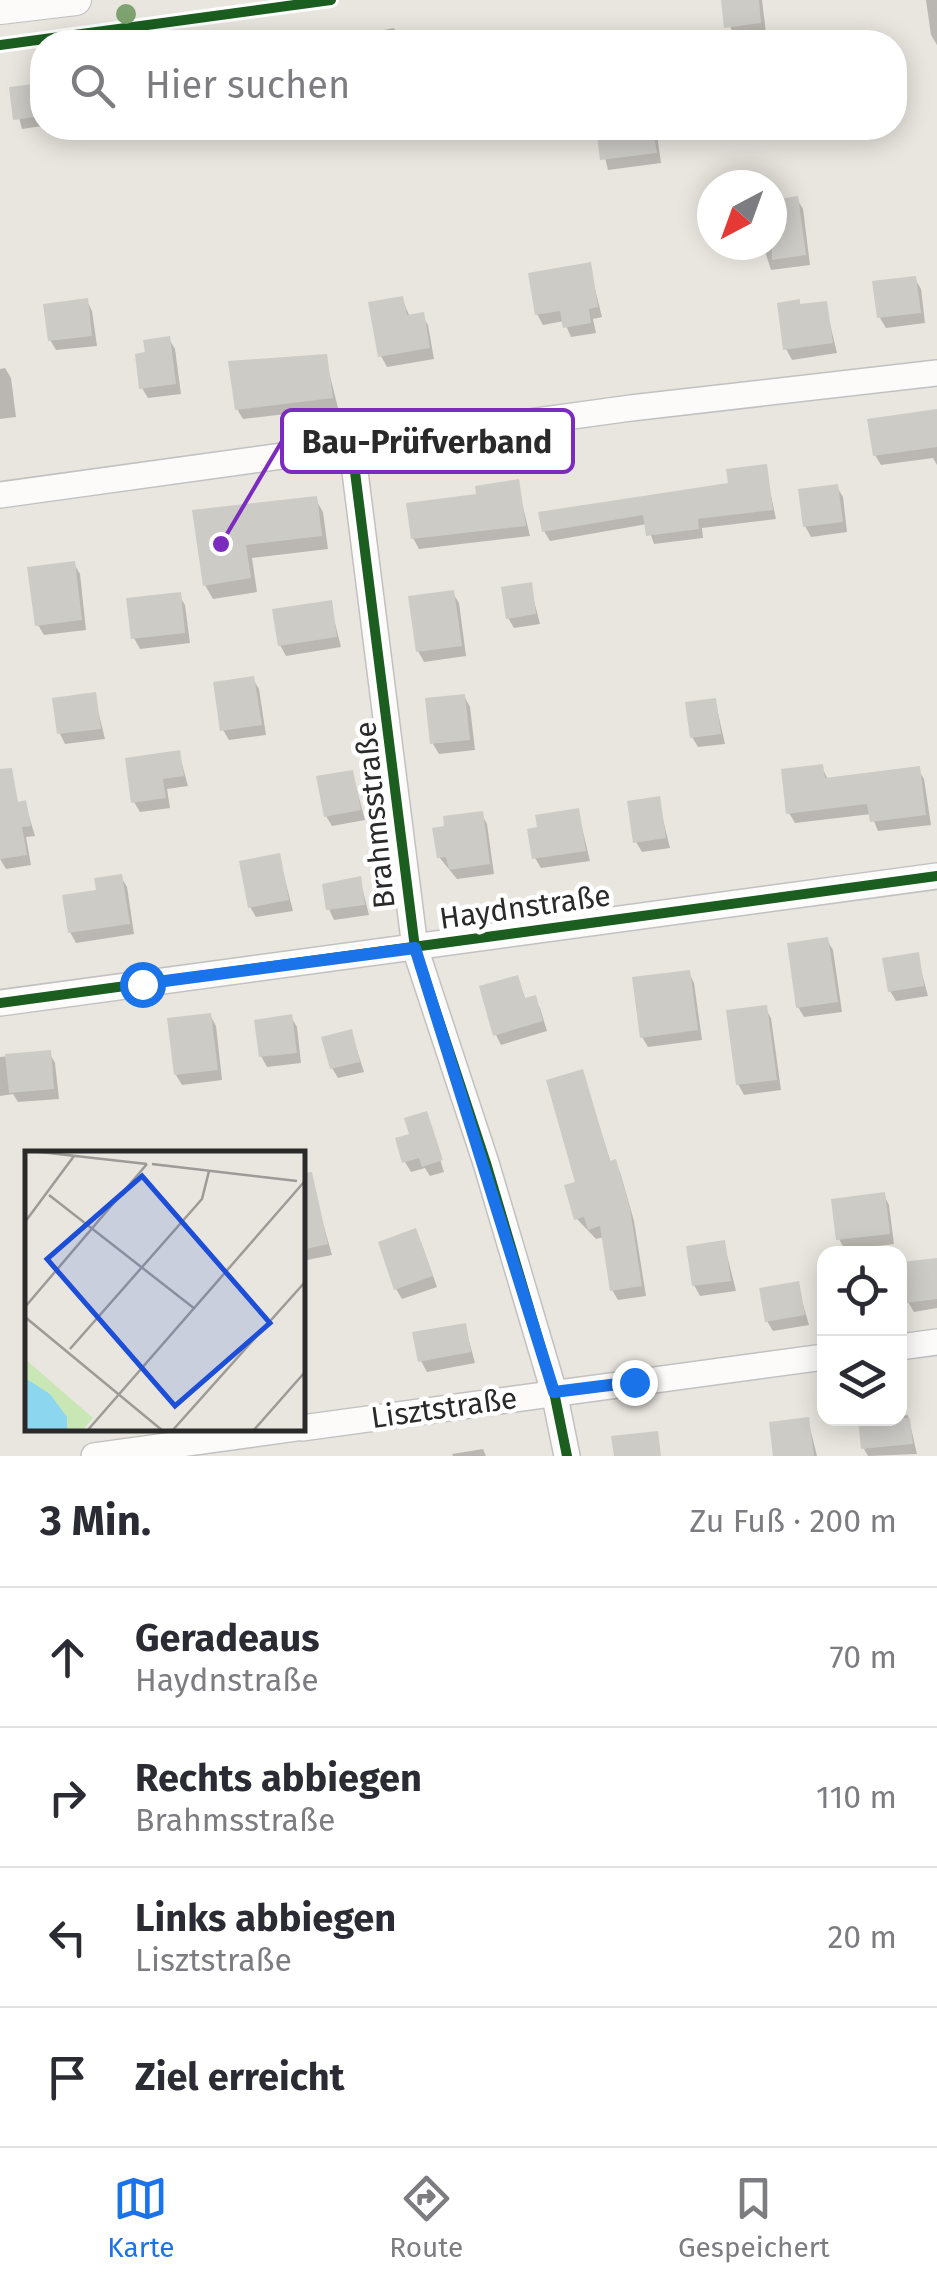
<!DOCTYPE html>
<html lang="de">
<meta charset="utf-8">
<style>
:root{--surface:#fff;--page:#f7f7f7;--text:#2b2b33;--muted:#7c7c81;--line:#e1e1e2;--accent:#1a73e8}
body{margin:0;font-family:"Fira Sans",sans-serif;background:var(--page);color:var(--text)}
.controls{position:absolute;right:30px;bottom:30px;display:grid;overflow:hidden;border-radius:20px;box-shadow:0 5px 25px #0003}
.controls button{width:90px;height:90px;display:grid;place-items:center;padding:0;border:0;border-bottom:2px solid var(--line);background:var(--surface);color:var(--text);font:50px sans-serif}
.compass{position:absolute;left:697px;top:170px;width:90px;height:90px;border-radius:50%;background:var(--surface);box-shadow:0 5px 25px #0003;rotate:221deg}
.stop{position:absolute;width:30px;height:30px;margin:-22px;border:8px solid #1a73e8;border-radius:50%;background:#fff}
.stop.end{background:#1a73e8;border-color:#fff;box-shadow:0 2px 10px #0008}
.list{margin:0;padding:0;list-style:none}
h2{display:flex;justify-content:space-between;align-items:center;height:130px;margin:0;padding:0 40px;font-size:42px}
h2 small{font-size:32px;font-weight:400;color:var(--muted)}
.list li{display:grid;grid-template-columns:65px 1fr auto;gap:30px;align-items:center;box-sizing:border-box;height:140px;padding:0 40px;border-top:2px solid var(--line)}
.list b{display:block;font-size:38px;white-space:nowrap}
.list p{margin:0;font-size:32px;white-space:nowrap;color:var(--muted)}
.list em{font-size:32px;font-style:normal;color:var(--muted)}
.icon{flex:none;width:55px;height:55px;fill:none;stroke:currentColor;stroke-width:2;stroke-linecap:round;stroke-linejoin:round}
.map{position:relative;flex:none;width:937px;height:1456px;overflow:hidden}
.search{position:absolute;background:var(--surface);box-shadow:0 5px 25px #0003;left:30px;right:30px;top:30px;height:110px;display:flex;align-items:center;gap:25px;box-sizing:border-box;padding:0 35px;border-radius:40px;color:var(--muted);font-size:38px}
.sheet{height:690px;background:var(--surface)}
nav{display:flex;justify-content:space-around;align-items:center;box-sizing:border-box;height:140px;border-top:2px solid var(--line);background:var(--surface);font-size:28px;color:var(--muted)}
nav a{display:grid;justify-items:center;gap:5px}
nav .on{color:var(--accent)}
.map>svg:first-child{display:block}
.shadow{fill:#0003}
.building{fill:#cdcbc6}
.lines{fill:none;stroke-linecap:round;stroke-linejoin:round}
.minor-casing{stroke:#c2c1c1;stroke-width:28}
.tertiary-casing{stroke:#c2c1c1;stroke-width:32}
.minor{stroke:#fcfbfa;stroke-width:25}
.tertiary{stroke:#fcfbfa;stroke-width:30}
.cycleway-casing{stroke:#fff;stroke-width:16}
.cycleway{stroke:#1b5e20;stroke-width:10}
.tree{fill:#7ea370}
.route{stroke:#1a73e8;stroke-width:12}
.labels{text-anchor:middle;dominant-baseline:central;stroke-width:9;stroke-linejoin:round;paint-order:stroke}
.street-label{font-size:30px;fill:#2a2a2a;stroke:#fff}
.inset-road{fill:none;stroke:#9d9a97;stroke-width:2.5}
.view{fill:#1d4ed8;fill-opacity:0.15;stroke:#1d4ed8;stroke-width:5}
.inset-edge{fill:none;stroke:#2a2a2a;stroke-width:5}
.leader{fill:none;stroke:#7b2cbf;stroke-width:4}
.callout-dot{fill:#7b2cbf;stroke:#fff;stroke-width:4}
.callout{fill:#fff;stroke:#7b2cbf;stroke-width:4}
.callout-label{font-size:32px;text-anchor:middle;font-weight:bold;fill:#2a2a2a}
</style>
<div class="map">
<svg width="937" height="1456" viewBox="0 0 937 1456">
<rect width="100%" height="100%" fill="#e9e5df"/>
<g class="shadow">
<path d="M 724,0 L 762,0 L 766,33 L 733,37 Z"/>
<path d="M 926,0 L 937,0 L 937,45 L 931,35 Z"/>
<path d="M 394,28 L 401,42 L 364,42 L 362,34 Z"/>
<path d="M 42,84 L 42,126 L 22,129 L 12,90 Z"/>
<path d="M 100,128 L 135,128 L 135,129 L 104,134 Z"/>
<path d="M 598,128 L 656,128 L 661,163 L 608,170 Z"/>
<path d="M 797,199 L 803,209 L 810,265 L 771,270 L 763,245 L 772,245 L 772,202 Z"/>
<path d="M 589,265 L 602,317 L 593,319 L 596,333 L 571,337 L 564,321 L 543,325 L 537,314 Z"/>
<path d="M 915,279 L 921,289 L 925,323 L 886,328 L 880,318 Z"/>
<path d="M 402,299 L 410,317 L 422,315 L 428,325 L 434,359 L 387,367 L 381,356 Z"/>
<path d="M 87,301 L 92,311 L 97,346 L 56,350 L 50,340 Z"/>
<path d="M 825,303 L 837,353 L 792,360 L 786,349 Z"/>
<path d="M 169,339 L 175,349 L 181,394 L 148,398 L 142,388 L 148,355 Z"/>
<path d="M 325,356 L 338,408 L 243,419 L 237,409 Z"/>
<path d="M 5,368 L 11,378 L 16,417 L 0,419 L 0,369 Z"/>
<path d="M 937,411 L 937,465 L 933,458 L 881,465 L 875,455 Z"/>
<path d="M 765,467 L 776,519 L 702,528 L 703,538 L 654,544 L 647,524 L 550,541 L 544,531 L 731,486 Z"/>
<path d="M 517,482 L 530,536 L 419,549 L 413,538 L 479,496 Z"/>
<path d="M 837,487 L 843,497 L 847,532 L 811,537 L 805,526 Z"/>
<path d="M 315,498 L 323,512 L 328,549 L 252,558 L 257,592 L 213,599 L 205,585 L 195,512 Z"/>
<path d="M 74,564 L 80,574 L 86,630 L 44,635 L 38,625 Z"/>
<path d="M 530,585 L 540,624 L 514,628 L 508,618 Z"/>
<path d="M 453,593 L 459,603 L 466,656 L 424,662 L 418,651 Z"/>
<path d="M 179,595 L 185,605 L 190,643 L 140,649 L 134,638 Z"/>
<path d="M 330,603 L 341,647 L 286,656 L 280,645 Z"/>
<path d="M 253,679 L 259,689 L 266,735 L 229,740 L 223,730 Z"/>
<path d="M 94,694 L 105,739 L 65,744 L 60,734 Z"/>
<path d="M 464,696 L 470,707 L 475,750 L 439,754 L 433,744 Z"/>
<path d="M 715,700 L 725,744 L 698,747 L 692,737 Z"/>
<path d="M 179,753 L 188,786 L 167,789 L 170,808 L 140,812 L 134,802 Z"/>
<path d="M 822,767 L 828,780 L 918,769 L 924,779 L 931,825 L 878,831 L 871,814 L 795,823 L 789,813 Z"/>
<path d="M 352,772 L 365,820 L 332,826 L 326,816 Z"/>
<path d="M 658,799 L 670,848 L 642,852 L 636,842 Z"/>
<path d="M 25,803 L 35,836 L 26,837 L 31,865 L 6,869 L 0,859 L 0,807 Z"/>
<path d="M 578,811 L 590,861 L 541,868 L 535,858 Z"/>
<path d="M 481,813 L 487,824 L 494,874 L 457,879 L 439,857 Z"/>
<path d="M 279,856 L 293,911 L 256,917 L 250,907 Z"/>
<path d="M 121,877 L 127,887 L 134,934 L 76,943 L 70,932 L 99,892 Z"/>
<path d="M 360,879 L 369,915 L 334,920 L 329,909 Z"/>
<path d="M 827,940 L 833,950 L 842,1012 L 804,1017 L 798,1007 Z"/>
<path d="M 917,955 L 928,996 L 896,1001 L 890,991 Z"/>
<path d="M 689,973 L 694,983 L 702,1040 L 648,1047 L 642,1037 Z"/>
<path d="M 517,978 L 526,1000 L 534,998 L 540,1008 L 547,1031 L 501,1045 L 496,1035 Z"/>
<path d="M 765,1008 L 771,1018 L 781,1090 L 744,1095 L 738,1084 Z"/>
<path d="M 210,1015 L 216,1026 L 222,1080 L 182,1085 L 176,1075 Z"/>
<path d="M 291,1017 L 297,1027 L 301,1063 L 267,1067 L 261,1056 Z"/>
<path d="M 351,1032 L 364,1072 L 338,1078 L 332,1068 Z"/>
<path d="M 49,1052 L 55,1063 L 59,1099 L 18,1102 L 13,1094 L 0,1096 L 0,1057 Z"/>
<path d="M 582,1072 L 611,1163 L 620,1172 L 634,1221 L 646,1296 L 618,1300 L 612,1290 L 604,1237 L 596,1239 L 577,1219 Z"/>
<path d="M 426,1114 L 444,1172 L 430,1176 L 425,1168 L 411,1172 L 405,1162 L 412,1136 Z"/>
<path d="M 884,1195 L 889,1205 L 894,1244 L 845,1250 L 839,1239 Z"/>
<path d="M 317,1202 L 332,1255 L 302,1261 L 302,1206 Z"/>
<path d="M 421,1242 L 437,1287 L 402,1299 L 396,1289 Z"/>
<path d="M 724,1243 L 736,1291 L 700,1296 L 694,1285 Z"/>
<path d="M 937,1260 L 937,1308 L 914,1312 L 908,1302 Z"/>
<path d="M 797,1284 L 809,1325 L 773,1331 L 767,1321 Z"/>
<path d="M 465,1326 L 475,1363 L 427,1372 L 421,1361 Z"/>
<path d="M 908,1415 L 917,1454 L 868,1456 L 864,1449 L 900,1416 Z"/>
<path d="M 808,1420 L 817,1456 L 775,1456 Z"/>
<path d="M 483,1449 L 486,1456 L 453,1456 L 452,1454 Z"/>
</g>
<g class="building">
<path d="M 721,0 L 759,0 L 761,23 L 724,28 Z"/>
<path d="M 42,83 L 42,116 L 13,120 L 9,87 Z"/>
<path d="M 596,128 L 653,128 L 657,153 L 600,160 Z"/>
<path d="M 798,196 L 806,255 L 772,260 L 772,200 Z"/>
<path d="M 591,262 L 598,307 L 589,309 L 591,323 L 563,328 L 560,311 L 535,315 L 528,273 Z"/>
<path d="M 916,276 L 921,313 L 877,318 L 872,281 Z"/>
<path d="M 403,296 L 407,315 L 424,312 L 430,348 L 378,357 L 368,302 Z"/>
<path d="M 88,298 L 92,336 L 48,341 L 43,304 Z"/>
<path d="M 800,299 L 800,304 L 827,301 L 833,343 L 783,350 L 777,303 Z"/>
<path d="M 170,336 L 176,384 L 139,389 L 135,354 L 145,352 L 143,340 Z"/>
<path d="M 327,354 L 333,398 L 235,410 L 228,361 Z"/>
<path d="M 937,409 L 937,447 L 873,456 L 867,419 Z"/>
<path d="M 767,464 L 773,510 L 698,519 L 699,529 L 646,536 L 643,515 L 542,532 L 538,512 L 728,483 L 726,469 Z"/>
<path d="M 519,479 L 526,526 L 411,539 L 406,503 L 476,494 L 475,486 Z"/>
<path d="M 838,484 L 843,522 L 803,527 L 798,489 Z"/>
<path d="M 317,496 L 322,536 L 246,545 L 251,578 L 203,586 L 192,510 Z"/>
<path d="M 75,561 L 82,620 L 35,626 L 27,567 Z"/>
<path d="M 532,582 L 536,614 L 506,619 L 501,587 Z"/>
<path d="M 454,590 L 462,646 L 416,652 L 408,596 Z"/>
<path d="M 181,592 L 185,633 L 131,639 L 126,598 Z"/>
<path d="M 332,600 L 337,637 L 278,646 L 272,609 Z"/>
<path d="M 254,676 L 262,725 L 220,731 L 213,682 Z"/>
<path d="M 96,692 L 101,729 L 57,734 L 52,698 Z"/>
<path d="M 465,694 L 470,740 L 430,744 L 425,698 Z"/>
<path d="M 716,698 L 721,734 L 690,738 L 685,702 Z"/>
<path d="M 180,750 L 184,776 L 163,779 L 166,798 L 131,803 L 125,758 Z"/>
<path d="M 823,764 L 825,778 L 920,766 L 926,815 L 870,822 L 867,804 L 786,814 L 781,769 Z"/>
<path d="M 12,768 L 18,802 L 26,800 L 31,826 L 22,827 L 27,855 L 0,859 L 0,769 Z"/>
<path d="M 353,770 L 361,810 L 324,817 L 316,776 Z"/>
<path d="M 660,796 L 666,838 L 633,843 L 627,801 Z"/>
<path d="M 579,808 L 586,851 L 532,859 L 527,829 L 537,827 L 535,815 Z"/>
<path d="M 483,811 L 490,864 L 449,870 L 446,857 L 437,858 L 432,828 L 444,826 L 443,816 Z"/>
<path d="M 280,853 L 289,900 L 248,908 L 239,861 Z"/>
<path d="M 122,874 L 130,924 L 68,933 L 62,895 L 96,890 L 94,878 Z"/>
<path d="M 361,876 L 365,905 L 326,910 L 322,884 Z"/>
<path d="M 828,937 L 838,1002 L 796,1008 L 787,943 Z"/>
<path d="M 919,952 L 924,986 L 888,992 L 882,958 Z"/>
<path d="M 690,970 L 698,1030 L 640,1038 L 632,977 Z"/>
<path d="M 518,975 L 525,998 L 536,995 L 543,1021 L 493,1036 L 479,986 Z"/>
<path d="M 767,1005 L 777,1080 L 736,1085 L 726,1010 Z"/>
<path d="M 211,1013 L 218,1070 L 174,1075 L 167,1018 Z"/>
<path d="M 292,1014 L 297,1053 L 259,1057 L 254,1020 Z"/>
<path d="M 352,1029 L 360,1062 L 330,1069 L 321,1037 Z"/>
<path d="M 51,1050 L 54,1089 L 9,1093 L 5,1054 Z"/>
<path d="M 583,1069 L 610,1161 L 616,1159 L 630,1209 L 642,1286 L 610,1291 L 600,1226 L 588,1230 L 584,1217 L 574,1220 L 564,1185 L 575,1182 L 546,1080 Z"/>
<path d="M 427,1111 L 443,1160 L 422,1167 L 419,1158 L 402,1163 L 395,1138 L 409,1134 L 404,1118 Z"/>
<path d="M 312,1172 L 328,1244 L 302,1250 L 302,1173 Z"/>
<path d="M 885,1192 L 890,1234 L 836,1240 L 831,1199 Z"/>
<path d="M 416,1228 L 433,1276 L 394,1290 L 378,1242 Z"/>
<path d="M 725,1240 L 731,1281 L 692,1286 L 686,1246 Z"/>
<path d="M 937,1258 L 937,1299 L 906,1303 L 901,1262 Z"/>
<path d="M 799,1281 L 805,1315 L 765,1322 L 759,1288 Z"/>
<path d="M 466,1323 L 471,1352 L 418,1362 L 412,1332 Z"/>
<path d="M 809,1417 L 814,1456 L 773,1456 L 769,1422 Z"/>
<path d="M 858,1418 L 910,1418 L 913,1444 L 861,1449 Z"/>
<path d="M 658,1431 L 661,1456 L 614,1456 L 611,1436 Z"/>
</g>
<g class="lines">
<defs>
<g id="minor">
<path d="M 352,448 L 415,948 L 486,1163 L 554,1392 L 567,1456"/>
<path d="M 0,495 L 631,408 L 937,373"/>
<path d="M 0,1003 L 937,876"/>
<path d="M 900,1347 L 937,1342"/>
<path d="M 302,1428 L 824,1357"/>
<path d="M 94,1456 L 296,1428"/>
</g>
<path id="tertiary" d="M 0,9 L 76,0"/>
</defs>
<use href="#minor" class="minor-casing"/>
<use href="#tertiary" class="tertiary-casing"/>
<use href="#minor" class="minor"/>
<use href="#tertiary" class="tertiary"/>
<defs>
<g id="cycleway">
<path d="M 0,45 L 331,0"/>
<path d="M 352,448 L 415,948 L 486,1163 L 554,1392 L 567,1456"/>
<path d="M 0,1003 L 937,876"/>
</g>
</defs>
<use href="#cycleway" class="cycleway-casing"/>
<use href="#cycleway" class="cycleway"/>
</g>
<circle class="tree" cx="126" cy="14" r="10"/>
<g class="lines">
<path class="route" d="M 142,984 L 415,948 L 554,1392 L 634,1382"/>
</g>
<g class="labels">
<g class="street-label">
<text transform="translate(375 815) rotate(-96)">Brahmsstraße</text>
<text transform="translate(525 907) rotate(-8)">Haydnstraße</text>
<text transform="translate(444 1408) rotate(-8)">Lisztstraße</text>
</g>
</g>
<g transform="translate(25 1151)">
<rect width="280" height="280" fill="#e9e5df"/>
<path d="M 0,208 L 68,267 L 57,280 L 0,280 Z" fill="#c9e7b5"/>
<path d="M 0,227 L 25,243 L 42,266 L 42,280 L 0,280 Z" fill="#8dd6f0"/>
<path class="inset-road" d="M 6,0 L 122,13M 127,13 L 272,30M 24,44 L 170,158M 0,71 L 49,5M 0,156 L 122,13M 0,166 L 138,280M 45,198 L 177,48 L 184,20M 62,280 L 279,31M 147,280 L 280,131M 228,280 L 280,221"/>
<path class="view" d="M 117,25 L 245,172 L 150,255 L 22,108 Z"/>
<rect width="280" height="280" class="inset-edge"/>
</g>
<path class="leader" d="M221 544L282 441"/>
<circle class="callout-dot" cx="221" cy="544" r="10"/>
<rect class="callout" x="282" y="410" width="291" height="62" rx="10"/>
<g class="callout-label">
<text x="427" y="453">Bau-Prüfverband</text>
</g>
</svg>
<div class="controls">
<button><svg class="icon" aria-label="locate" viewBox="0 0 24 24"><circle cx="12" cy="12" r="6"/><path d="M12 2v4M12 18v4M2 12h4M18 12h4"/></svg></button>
<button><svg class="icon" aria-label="layers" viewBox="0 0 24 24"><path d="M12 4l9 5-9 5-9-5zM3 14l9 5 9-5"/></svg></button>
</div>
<svg class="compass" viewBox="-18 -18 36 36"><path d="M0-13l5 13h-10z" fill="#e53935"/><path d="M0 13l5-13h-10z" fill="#7c7c81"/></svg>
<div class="stop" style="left:142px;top:984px"></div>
<div class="stop end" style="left:634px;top:1382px"></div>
<div class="search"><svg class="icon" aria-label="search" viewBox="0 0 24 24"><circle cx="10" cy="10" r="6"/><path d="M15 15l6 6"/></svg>Hier suchen</div>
</div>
<section class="sheet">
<h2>3 Min.<small>Zu Fuß · 200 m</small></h2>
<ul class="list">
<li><svg class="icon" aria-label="ahead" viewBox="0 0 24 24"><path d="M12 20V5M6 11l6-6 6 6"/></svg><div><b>Geradeaus</b><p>Haydnstraße</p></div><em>70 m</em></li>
<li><svg class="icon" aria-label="right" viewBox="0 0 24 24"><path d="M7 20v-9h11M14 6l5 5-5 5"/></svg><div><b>Rechts abbiegen</b><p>Brahmsstraße</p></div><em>110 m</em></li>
<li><svg class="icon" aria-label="left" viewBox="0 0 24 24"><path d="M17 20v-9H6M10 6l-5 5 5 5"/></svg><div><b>Links abbiegen</b><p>Lisztstraße</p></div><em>20 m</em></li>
<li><svg class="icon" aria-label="arrive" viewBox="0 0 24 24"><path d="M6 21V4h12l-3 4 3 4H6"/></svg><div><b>Ziel erreicht</b></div></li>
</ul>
</section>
<nav>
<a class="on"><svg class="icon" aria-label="map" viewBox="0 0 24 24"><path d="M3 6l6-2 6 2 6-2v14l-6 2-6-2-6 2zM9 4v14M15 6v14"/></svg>Karte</a>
<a><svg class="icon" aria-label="directions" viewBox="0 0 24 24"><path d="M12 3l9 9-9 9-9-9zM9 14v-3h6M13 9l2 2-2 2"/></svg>Route</a>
<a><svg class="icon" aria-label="saved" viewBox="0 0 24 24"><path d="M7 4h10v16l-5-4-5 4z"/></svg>Gespeichert</a>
</nav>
